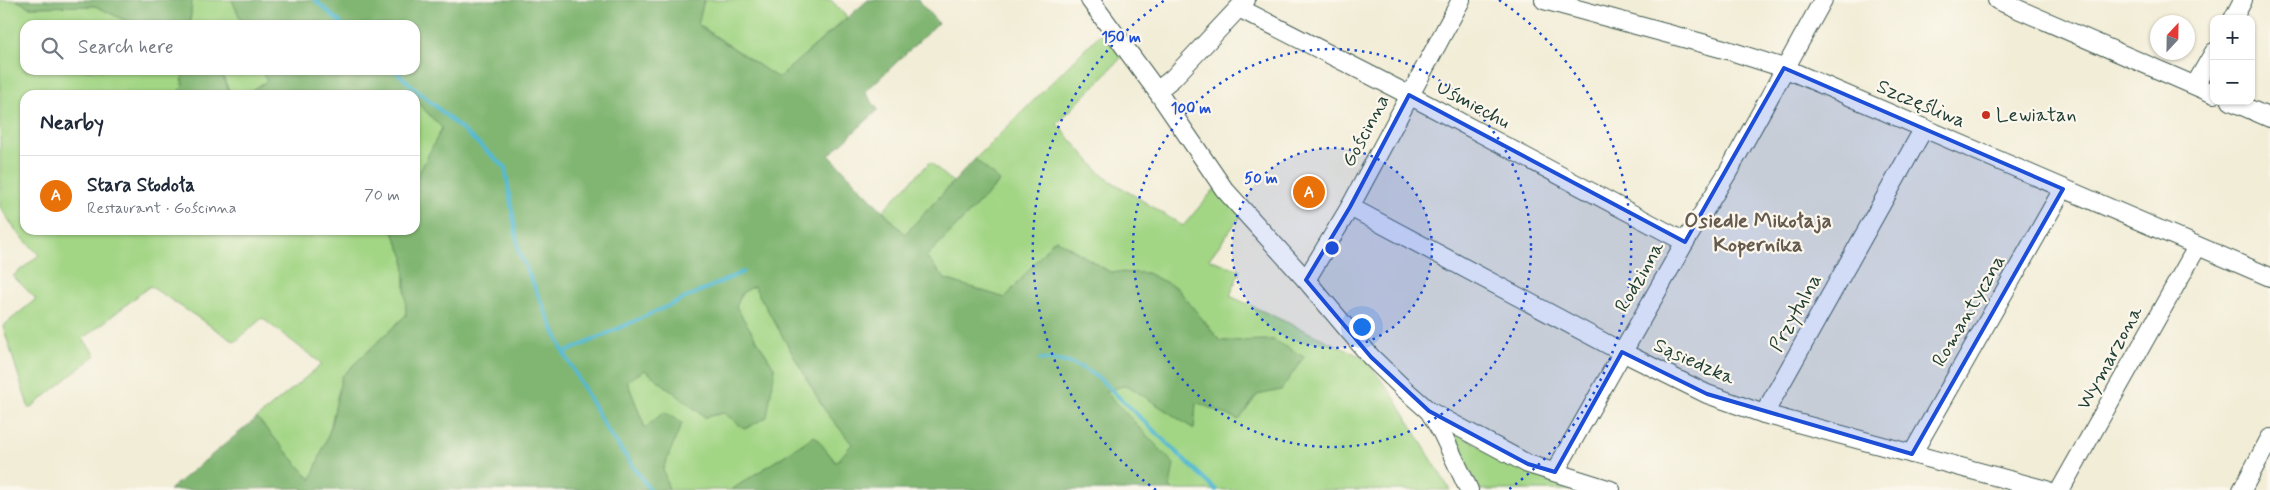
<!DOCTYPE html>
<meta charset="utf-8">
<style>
:root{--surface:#fff;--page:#f6f6f7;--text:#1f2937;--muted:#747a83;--line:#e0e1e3;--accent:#c8321e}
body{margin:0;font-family:Mynerve,sans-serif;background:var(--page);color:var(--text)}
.controls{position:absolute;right:15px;top:15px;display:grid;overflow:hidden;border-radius:10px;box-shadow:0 1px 4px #0004}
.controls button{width:45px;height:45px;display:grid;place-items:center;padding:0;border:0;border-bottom:1px solid var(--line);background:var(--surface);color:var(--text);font:25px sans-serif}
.compass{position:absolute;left:2150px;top:15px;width:45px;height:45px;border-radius:50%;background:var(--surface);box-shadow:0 1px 4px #0004;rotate:22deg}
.you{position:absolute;left:1361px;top:326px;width:18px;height:18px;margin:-12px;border:4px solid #fff;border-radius:50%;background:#1a73e8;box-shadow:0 0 0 8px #1a73e833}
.badge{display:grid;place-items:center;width:32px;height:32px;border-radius:50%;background:var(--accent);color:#fff;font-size:16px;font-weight:700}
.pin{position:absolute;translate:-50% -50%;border:2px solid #fff;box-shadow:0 1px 5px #0006}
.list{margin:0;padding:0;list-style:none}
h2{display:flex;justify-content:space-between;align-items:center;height:65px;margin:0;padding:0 20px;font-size:21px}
h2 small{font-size:16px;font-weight:400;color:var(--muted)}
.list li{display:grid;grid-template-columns:32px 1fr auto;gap:15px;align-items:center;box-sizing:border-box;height:80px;padding:0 20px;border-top:1px solid var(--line)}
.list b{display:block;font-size:19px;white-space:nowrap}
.list p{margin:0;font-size:16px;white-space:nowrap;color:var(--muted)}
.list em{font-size:16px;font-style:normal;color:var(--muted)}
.icon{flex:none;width:28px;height:28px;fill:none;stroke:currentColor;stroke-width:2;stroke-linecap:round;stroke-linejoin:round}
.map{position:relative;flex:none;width:2270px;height:490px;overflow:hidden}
.search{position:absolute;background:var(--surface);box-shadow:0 1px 4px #0004;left:20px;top:20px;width:400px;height:55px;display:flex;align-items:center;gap:12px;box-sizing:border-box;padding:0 18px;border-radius:15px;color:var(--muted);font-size:19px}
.panel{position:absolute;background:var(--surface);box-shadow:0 1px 4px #0004;left:20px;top:90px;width:400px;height:145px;border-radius:15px}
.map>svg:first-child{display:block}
.green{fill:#a2d584;stroke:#60895c}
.forest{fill:#81b672;stroke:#507a53}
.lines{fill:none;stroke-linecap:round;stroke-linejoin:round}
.stream{stroke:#53b9d1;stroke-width:4}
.minor-casing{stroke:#3f574c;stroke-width:20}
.minor{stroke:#fff;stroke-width:18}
.marked{fill:#1d4ed8;fill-opacity:0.2;stroke:#1d4ed8;stroke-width:4;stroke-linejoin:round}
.ring{fill:none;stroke:#1d4ed8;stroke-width:2.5;stroke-dasharray:2.5 5}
.poi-dot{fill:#c8321e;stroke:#fbf7ec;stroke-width:2}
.labels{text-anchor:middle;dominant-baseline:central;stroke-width:4.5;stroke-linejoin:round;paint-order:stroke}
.street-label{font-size:20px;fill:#1f3d34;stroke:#fbf7ec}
.poi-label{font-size:20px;fill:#1f3d34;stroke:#fbf7ec;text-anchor:start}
.neighbourhood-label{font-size:21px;font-weight:bold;fill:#655a4d;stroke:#fbf7ec}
.centre{fill:#1d4ed8;stroke:#fbf7ec;stroke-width:2.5}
.ring-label{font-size:15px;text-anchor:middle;font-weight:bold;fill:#1d4ed8;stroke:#fbf7ec;stroke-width:4.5;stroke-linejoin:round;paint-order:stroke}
</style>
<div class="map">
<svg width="2270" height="490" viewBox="0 0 2270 490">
<rect width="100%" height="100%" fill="#fbf7ec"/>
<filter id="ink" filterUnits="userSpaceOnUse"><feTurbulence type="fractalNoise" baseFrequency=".02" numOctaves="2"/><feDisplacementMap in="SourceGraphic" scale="10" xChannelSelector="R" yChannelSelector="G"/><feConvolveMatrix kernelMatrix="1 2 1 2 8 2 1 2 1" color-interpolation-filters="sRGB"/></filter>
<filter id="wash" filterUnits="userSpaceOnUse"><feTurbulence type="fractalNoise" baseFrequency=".0096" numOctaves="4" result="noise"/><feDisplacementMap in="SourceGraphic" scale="20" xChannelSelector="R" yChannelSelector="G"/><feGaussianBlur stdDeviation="1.12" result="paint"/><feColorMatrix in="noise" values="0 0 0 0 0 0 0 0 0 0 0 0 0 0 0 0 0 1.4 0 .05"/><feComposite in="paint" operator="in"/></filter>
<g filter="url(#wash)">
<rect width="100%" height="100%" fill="#f2edd7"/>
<g class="green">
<path d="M 0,0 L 16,0 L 29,7 L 95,6 L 135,25 L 25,25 L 25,70 L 182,70 L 184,86 L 175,95 L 25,95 L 25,230 L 300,230 L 310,237 L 319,230 L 392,230 L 404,257 L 406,315 L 342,376 L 330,430 L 311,480 L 257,418 L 322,364 L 262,318 L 235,342 L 150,286 L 83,339 L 96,355 L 29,409 L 3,326 L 36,299 L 13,276 L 39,255 L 17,232 L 0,207 Z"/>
<path d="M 192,0 L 232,0 L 243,25 L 190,25 Z"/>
<path d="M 704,0 L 831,0 L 847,17 L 778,78 L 698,24 Z"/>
<path d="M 1106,28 L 1125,54 L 1057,124 L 1103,176 L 1183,226 L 1217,186 L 1241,216 L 1209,259 L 1240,270 L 1230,296 L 1364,358 L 1392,394 L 1450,490 L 1173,490 L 1051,379 L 1122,386 L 1127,385 L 1194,429 L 1196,401 L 1239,420 L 1257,395 L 1281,390 L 1274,340 L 1220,341 L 1177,288 L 1147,273 L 1110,272 L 1056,239 L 1005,298 L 945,279 L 926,257 L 1000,182 L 975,159 Z"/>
<path d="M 220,70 L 262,70 L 267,81 L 244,95 L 231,95 Z"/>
<path d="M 415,100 L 442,128 L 415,181 Z"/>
<path d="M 930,162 L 953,182 L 905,234 L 883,210 Z"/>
<path d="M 754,286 L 824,409 L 852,444 L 837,463 L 814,436 L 731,490 L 669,490 L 662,469 L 682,423 L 645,428 L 627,381 L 645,370 L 705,417 L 724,413 L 745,429 L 775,369 L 736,307 L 742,293 Z"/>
<path d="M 1452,427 L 1503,463 L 1591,490 L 1480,490 L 1448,429 Z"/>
</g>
<g class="forest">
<path d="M 16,0 L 192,0 L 190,25 L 135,25 L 95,6 L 29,7 Z"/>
<path d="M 232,0 L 704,0 L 698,25 L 778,78 L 868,0 L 918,0 L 938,23 L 865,92 L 878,110 L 829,155 L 905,234 L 975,159 L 1000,181 L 926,257 L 945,279 L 1005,298 L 1055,239 L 1110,272 L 1147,273 L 1177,288 L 1220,341 L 1274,340 L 1304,357 L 1281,390 L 1257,395 L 1239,420 L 1196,402 L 1194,429 L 1127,385 L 1105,391 L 1174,464 L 1170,487 L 1173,490 L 731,490 L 815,436 L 836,463 L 852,444 L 824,409 L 754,286 L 742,293 L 736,307 L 775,369 L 767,417 L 745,429 L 724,413 L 705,417 L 645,370 L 627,381 L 645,428 L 664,412 L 682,423 L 663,469 L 669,490 L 303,490 L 302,488 L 169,490 L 257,418 L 311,480 L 330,430 L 342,376 L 406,315 L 404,257 L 392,230 L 415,230 L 415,181 L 442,128 L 415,100 L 415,95 L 409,94 L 244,95 L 267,81 L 262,70 L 415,70 L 415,25 L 243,25 Z"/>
<path d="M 182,70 L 220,70 L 231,95 L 175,95 L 183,86 Z"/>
</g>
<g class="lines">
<g class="stream">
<path d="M 315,0 L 343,25"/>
<path d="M 394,70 L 505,167 L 519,252 L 564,353 L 607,430 L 650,490"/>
<path d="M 564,353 L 743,272"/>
<path d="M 1040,359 C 1069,361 1078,363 1101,380 L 1216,490"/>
</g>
</g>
</g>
<g filter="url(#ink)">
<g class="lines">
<defs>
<g id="minor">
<path d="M 1090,0 L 1157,91 L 1224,189 L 1306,280 L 1371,357 L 1403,388 L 1429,411 L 1528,464 L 1611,490"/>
<path d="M 1544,0 L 1724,49 L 1784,68 L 2270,277"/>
<path d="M 1997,0 L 2214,94"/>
<path d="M 1239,8 L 1409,95 L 1685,242"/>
<path d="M 2233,19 L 2243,0"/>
<path d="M 2195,85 L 2214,52"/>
<path d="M 1157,91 L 1173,78 L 1246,0"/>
<path d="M 2231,101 L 2270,118"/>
<path d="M 1350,207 L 1622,352 L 1707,394 L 1764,414 L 2046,490"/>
<path d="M 1306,280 L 1350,207 L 1461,0"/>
<path d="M 1429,411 L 1442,433 L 1469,490"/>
<path d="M 1764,414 L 1924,128"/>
<path d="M 1912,454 L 2063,189"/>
<path d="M 1555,472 L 1685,242 L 1728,172 L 1823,0"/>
<path d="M 2060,490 L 2197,247"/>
<path d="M 2242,490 L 2270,438"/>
</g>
</defs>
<use href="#minor" class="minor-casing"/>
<use href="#minor" class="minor"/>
</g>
</g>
<path class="marked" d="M 1784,68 L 2063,189 L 1912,454 L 1707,394 L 1622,352 L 1555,472 L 1528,464 L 1429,411 L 1371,357 L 1306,280 L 1350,207 L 1409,95 L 1685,242 Z"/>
<circle cx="1332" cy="248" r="100" fill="#1d4ed8" fill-opacity=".12"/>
<g class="ring">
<circle cx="1332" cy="248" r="100"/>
<circle cx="1332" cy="248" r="199"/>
<path d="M1156 490A299 299 0 0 1 1165 0M1499 0A299 299 0 0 1 1508 490"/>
</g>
<circle class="poi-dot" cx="1986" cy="115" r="5"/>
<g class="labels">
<g class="street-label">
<text transform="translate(1921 104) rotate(23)">Szczęśliwa</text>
<text transform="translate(1473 105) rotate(28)">Uśmiechu</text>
<text transform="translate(1366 131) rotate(-62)">Gościnna</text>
<text transform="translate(1640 277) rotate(-60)">Rodzinna</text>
<text transform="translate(1969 311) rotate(-60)">Romantyczna</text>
<text transform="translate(1796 313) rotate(-61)">Przytulna</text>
<text transform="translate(2110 358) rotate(-61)">Wymarzona</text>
<text transform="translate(1694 362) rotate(24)">Sąsiedzka</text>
</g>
<g class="poi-label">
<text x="1996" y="115">Lewiatan</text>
</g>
<g class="neighbourhood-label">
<text x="1758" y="221">Osiedle Mikołaja<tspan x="1758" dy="24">Kopernika</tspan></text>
</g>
</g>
<circle cx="1332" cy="248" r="8" class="centre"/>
<g class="ring-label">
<text x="1121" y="42">150 m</text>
<text x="1191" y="113">100 m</text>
<text x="1261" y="183">50 m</text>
</g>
</svg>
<div class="controls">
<button>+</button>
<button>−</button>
</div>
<svg class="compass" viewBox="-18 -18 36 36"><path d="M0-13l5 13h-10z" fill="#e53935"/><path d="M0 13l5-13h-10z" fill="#747a83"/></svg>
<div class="you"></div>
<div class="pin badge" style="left:1309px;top:192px;background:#e8710a">A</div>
<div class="search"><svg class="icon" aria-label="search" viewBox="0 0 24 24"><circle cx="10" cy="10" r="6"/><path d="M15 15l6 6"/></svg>Search here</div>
<section class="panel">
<h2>Nearby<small></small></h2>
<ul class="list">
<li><span class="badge" style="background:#e8710a">A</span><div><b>Stara Stodoła</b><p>Restaurant · Gościnna</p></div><em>70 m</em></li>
</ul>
</section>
</div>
